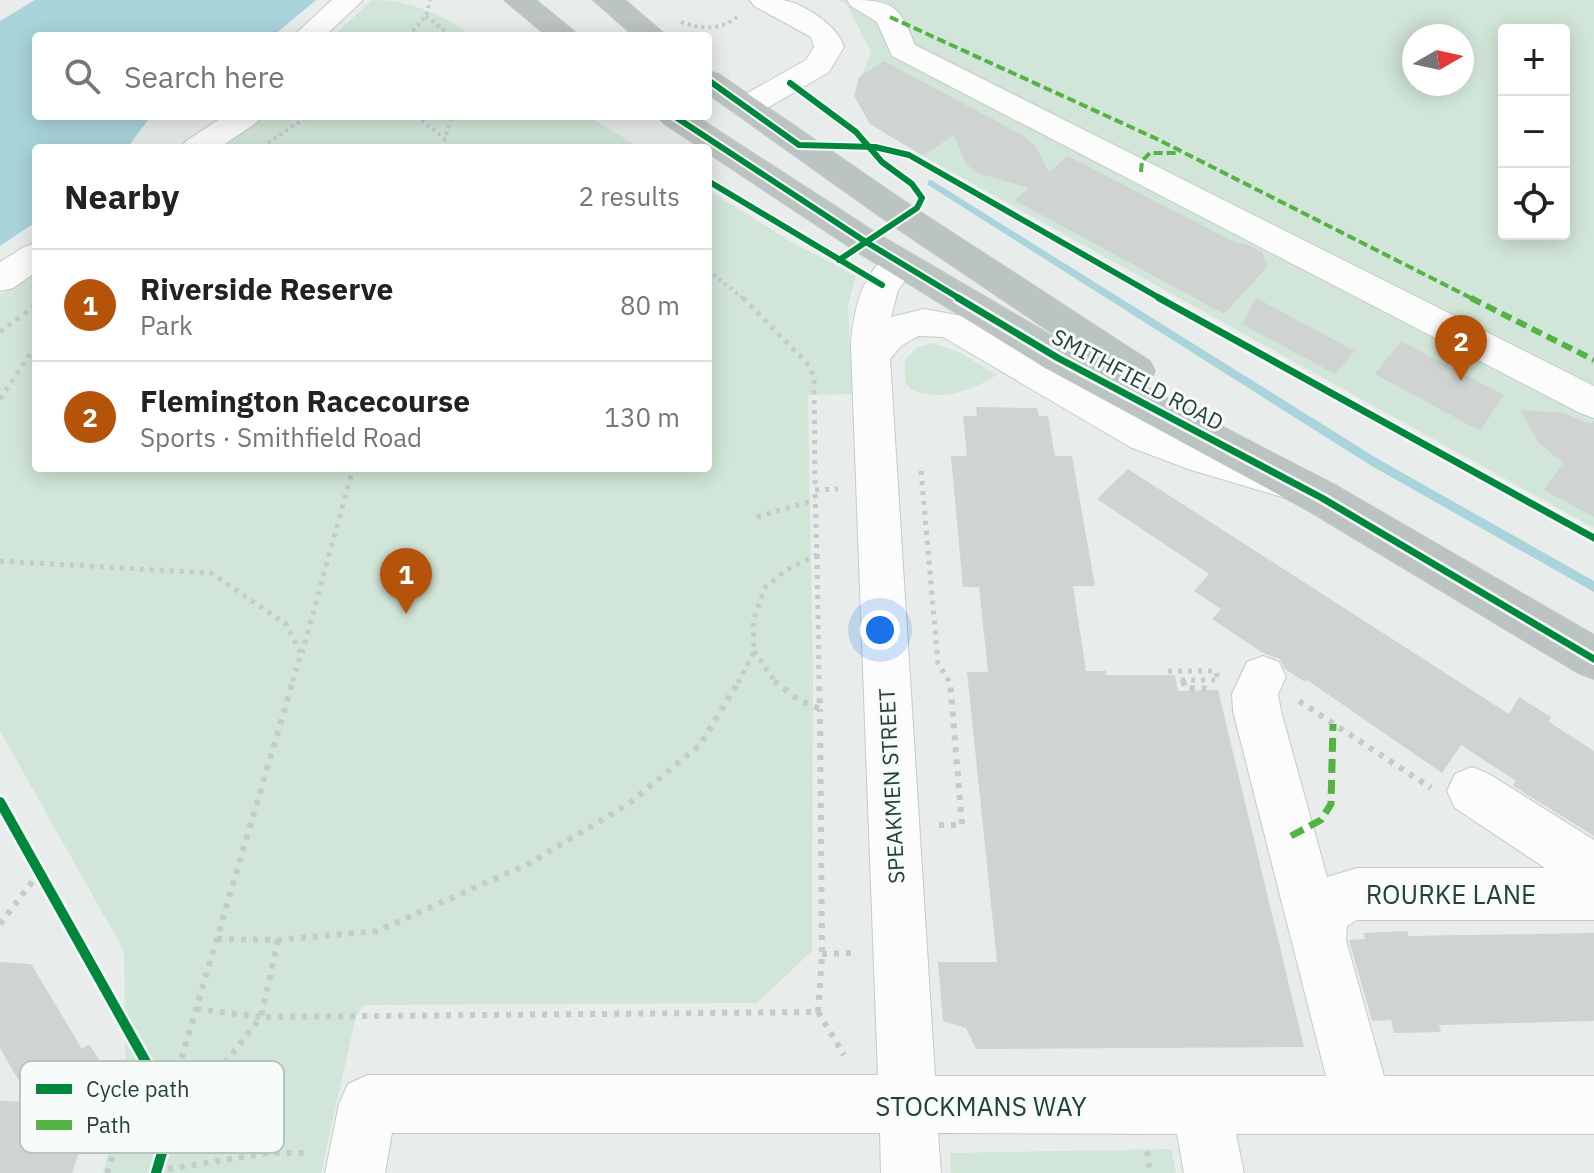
<!DOCTYPE html>
<meta charset="utf-8">
<style>
:root{--surface:#fff;--page:#f2f2f2;--text:#222;--muted:#767676;--line:#e0e0e0;--accent:#b45309}
body{margin:0;font-family:"IBM Plex Sans",sans-serif;background:var(--page);color:var(--text)}
.controls{position:absolute;right:24px;top:24px;display:grid;overflow:hidden;border-radius:8px;box-shadow:0 4px 20px #0003}
.controls button{width:72px;height:72px;display:grid;place-items:center;padding:0;border:0;border-bottom:2px solid var(--line);background:var(--surface);color:var(--text);font:40px sans-serif}
.compass{position:absolute;left:1402px;top:24px;width:72px;height:72px;border-radius:50%;background:var(--surface);box-shadow:0 4px 20px #0003;rotate:81deg}
.you{position:absolute;left:880px;top:630px;width:28px;height:28px;margin:-20px;border:6px solid #fff;border-radius:50%;background:#1a73e8;box-shadow:0 0 0 12px #1a73e833}
.badge{display:grid;place-items:center;width:52px;height:52px;border-radius:50%;background:var(--accent);color:#fff;font-size:26px;font-weight:700}
.pin{position:absolute;translate:-50% -66px;filter:drop-shadow(0 2px 4px #0008)}
.pin::after{content:'';position:absolute;top:42px;width:28px;height:24px;background:inherit;clip-path:polygon(0 0,100% 0,50% 100%)}
.list{margin:0;padding:0;list-style:none}
h2{display:flex;justify-content:space-between;align-items:center;height:104px;margin:0;padding:0 32px;font-size:34px}
h2 small{font-size:26px;font-weight:400;color:var(--muted)}
.list li{display:grid;grid-template-columns:52px 1fr auto;gap:24px;align-items:center;box-sizing:border-box;height:112px;padding:0 32px;border-top:2px solid var(--line)}
.list b{display:block;font-size:30px;white-space:nowrap}
.list p{margin:0;font-size:26px;white-space:nowrap;color:var(--muted)}
.list em{font-size:26px;font-style:normal;color:var(--muted)}
.icon{flex:none;width:44px;height:44px;fill:none;stroke:currentColor;stroke-width:2;stroke-linecap:round;stroke-linejoin:round}
.map{position:relative;flex:none;width:1594px;height:1173px;overflow:hidden}
.search{position:absolute;background:var(--surface);box-shadow:0 4px 20px #0003;left:32px;top:32px;width:680px;height:88px;display:flex;align-items:center;gap:20px;box-sizing:border-box;padding:0 28px;border-radius:8px;color:var(--muted);font-size:30px}
.panel{position:absolute;background:var(--surface);box-shadow:0 4px 20px #0003;left:32px;top:144px;width:680px;height:328px;border-radius:8px}
.map>svg:first-child{display:block}
.green{fill:#d1e6d8;fill-rule:evenodd}
.water{fill:#a9d4db}
.lines{fill:none;stroke-linecap:round;stroke-linejoin:round}
.stream{fill:#a9d4db;fill-rule:evenodd}
.building{fill:#cfd4d2}
.minor-casing{stroke:#c5cac8;stroke-width:2}
.highway-casing{stroke:#c3ccc9;stroke-width:2}
.path-far2{stroke:#c3ccca;stroke-width:4;stroke-dasharray:3 4;stroke-linecap:butt}
.path-far1{stroke:#c3ccca;stroke-width:5;stroke-dasharray:4 6;stroke-linecap:butt}
.path{stroke:#c3ccca;stroke-width:6;stroke-dasharray:5 7;stroke-linecap:butt}
.minor{fill:#fcfcfc;fill-rule:evenodd}
.highway{fill:#bcc4c2;fill-rule:evenodd}
.quiet-far2{stroke:#55b346;stroke-width:4;stroke-dasharray:9 4;stroke-linecap:butt}
.quiet-far1{stroke:#55b346;stroke-width:6;stroke-dasharray:11 6;stroke-linecap:butt}
.quiet{stroke:#55b346;stroke-width:7;stroke-dasharray:14 7;stroke-linecap:butt}
.cycleway-far2-casing{stroke:#f7fbf9;stroke-width:10}
.cycleway-far1-casing{stroke:#f7fbf9;stroke-width:12}
.cycleway-casing{stroke:#f7fbf9;stroke-width:15}
.cycleway-far2{stroke:#00873e;stroke-width:6}
.cycleway-far1{stroke:#00873e;stroke-width:7}
.cycleway{stroke:#00873e;stroke-width:10}
.labels{text-anchor:middle;dominant-baseline:central;stroke-width:6;stroke-linejoin:round;paint-order:stroke}
.street-label{font-size:22px;fill:#24423a;stroke:#f7fbf9}
.near-street-label{font-size:26px;fill:#24423a;stroke:#f7fbf9}
.key{fill:#f7fbf9;stroke:#b8c4c0;stroke-width:2}
.key-label{font-size:22px;fill:#24423a}
</style>
<div class="map">
<svg width="1594" height="1173" viewBox="0 0 1594 1173">
<rect width="100%" height="100%" fill="#e8edeb"/>
<g class="green">
<path d="M 372,0 C 409,0 442,14 472,36 L 333,36 Z"/>
<path d="M 836,0 L 1594,0 L 1594,528 L 923,156 L 854,96 L 871,52 L 846,3 ZM 1504,30 L 1564,30 L 1564,234 L 1504,234 ZM 1414,36 L 1462,36 L 1462,84 L 1414,84 Z"/>
<path d="M 260,116 L 588,116 L 640,148 L 213,148 Z"/>
<path d="M 708,190 L 790,241 L 856,276 L 848,305 L 852,394 L 808,395 L 813,670 L 812,951 L 757,1003 L 364,1005 L 356,1016 L 321,1173 L 103,1173 L 126,1087 L 124,951 L 0,731 L 0,295 L 36,270 L 36,468 L 708,468 Z"/>
<path d="M 933,343 L 961,353 L 997,375 C 971,391 941,402 911,390 L 905,382 L 905,360 L 916,348 Z"/>
<path d="M 1171,1149 L 1176,1173 L 951,1173 L 950,1153 Z"/>
</g>
<path class="water" d="M 35,0 L 316,0 L 273,36 L 36,36 L 36,116 L 151,116 L 127,148 L 36,148 L 36,222 L 0,246 L 0,21 Z"/>
<g class="lines">
<path class="stream" d="M 931,180 L 1378,459 L 1594,581 L 1594,592 L 1370,465 L 928,185 L 928,181 Z"/>
</g>
<g class="building">
<path d="M 884,61 L 1022,135 L 1035,145 L 1049,172 L 1068,156 L 1236,243 L 1244,243 L 1262,252 L 1267,267 L 1224,314 L 1014,200 L 1029,188 L 977,173 L 966,164 L 954,135 L 923,156 L 870,124 L 854,96 L 859,77 Z"/>
<path d="M 1256,298 L 1355,351 L 1335,374 L 1242,324 Z"/>
<path d="M 1401,341 L 1504,395 L 1480,431 L 1375,374 Z"/>
<path d="M 976,407 L 1037,408 L 1039,416 L 1048,416 L 1055,456 L 1072,456 L 1095,586 L 1073,586 L 1086,671 L 1106,671 L 1106,675 L 1175,675 L 1178,691 L 1218,690 L 1304,1047 L 976,1049 L 966,1028 L 943,1021 L 938,962 L 997,962 L 967,672 L 988,672 L 979,587 L 963,587 L 951,456 L 967,456 L 963,416 L 977,416 Z"/>
<path d="M 1520,410 L 1564,413 L 1590,424 L 1594,421 L 1594,517 L 1544,490 L 1563,463 L 1539,443 Z"/>
<path d="M 1128,469 L 1509,714 L 1519,697 L 1551,717 L 1549,722 L 1594,751 L 1594,836 L 1513,786 L 1516,781 L 1461,745 L 1442,773 L 1307,680 L 1305,682 L 1285,669 L 1280,659 L 1263,653 L 1212,619 L 1221,609 L 1194,591 L 1209,574 L 1097,499 Z"/>
<path d="M 1407,931 L 1409,936 L 1594,933 L 1594,1021 L 1439,1025 L 1441,1032 L 1394,1033 L 1391,1020 L 1372,1021 L 1349,940 L 1365,939 L 1363,933 Z"/>
<path d="M 0,962 L 31,964 L 82,1049 L 89,1044 L 106,1071 L 72,1173 L 0,1173 L 0,1101 L 31,1102 L 0,1048 Z"/>
</g>
<g class="lines">
<defs>
<g id="minor">
<path d="M 332,0 L 363,0 L 325,36 L 293,36 Z"/>
<path d="M 750,0 C 760,0 773,0 783,0 C 805,4 838,26 844,47 L 829,72 L 757,114 L 746,116 L 735,114 L 730,107 L 735,100 L 806,60 L 814,47 L 811,37 L 754,6 Z"/>
<path d="M 847,0 C 891,0 899,3 915,45 L 1594,386 L 1594,418 L 1580,413 L 892,56 L 877,22 L 851,6 Z"/>
<path d="M 224,116 L 261,116 L 256,123 L 219,148 L 181,148 L 186,141 Z"/>
<path d="M 36,243 L 36,272 L 13,288 L 0,291 L 0,262 L 24,247 Z"/>
<path d="M 900,251 L 912,254 L 918,263 L 898,290 L 891,317 L 924,309 L 968,317 L 1159,425 L 1206,443 L 1297,469 L 1303,481 L 1297,493 L 1282,497 L 1188,469 L 1130,447 L 943,337 L 918,336 L 901,346 L 890,359 L 935,1076 L 1326,1076 L 1233,711 L 1232,694 L 1247,662 L 1263,656 L 1279,662 L 1286,677 L 1278,694 L 1281,711 L 1327,877 L 1357,868 L 1545,868 L 1455,808 L 1447,791 L 1455,774 L 1472,767 L 1489,774 L 1594,840 L 1594,920 L 1357,920 L 1347,926 L 1346,940 L 1384,1076 L 1594,1076 L 1594,1134 L 1236,1134 L 1244,1173 L 1184,1173 L 1177,1134 L 938,1133 L 941,1173 L 881,1173 L 880,1133 L 392,1133 L 385,1173 L 325,1173 L 339,1104 L 348,1084 L 368,1075 L 878,1075 L 851,345 C 853,311 863,262 900,251 Z"/>
</g>
<g id="highway">
<path d="M 504,0 L 536,0 L 580,36 L 547,36 Z"/>
<path d="M 593,0 L 625,0 L 667,36 L 634,36 Z"/>
<path d="M 708,71 L 719,74 L 916,209 L 1150,361 L 1155,371 L 1150,381 L 1140,384 L 1337,486 L 1594,635 L 1594,679 L 1578,673 L 1307,510 L 1045,368 L 854,250 L 708,153 L 708,148 L 701,148 L 663,123 L 658,116 L 696,116 L 878,234 L 1083,354 L 892,225 L 708,94 Z"/>
</g>
</defs>
<use href="#minor" class="minor-casing"/>
<use href="#highway" class="highway-casing"/>
<g class="path-far2">
<path d="M 426,16 L 451,36"/>
<path d="M 681,22 C 701,29 721,31 738,16"/>
<path d="M 408,36 L 426,16 L 430,0"/>
<path d="M 416,116 L 445,139"/>
<path d="M 268,143 L 308,116"/>
<path d="M 442,148 L 452,116"/>
<path d="M 708,270 L 745,300"/>
</g>
<g class="path-far1">
<path d="M 743,298 L 807,363 L 814,377 L 815,490 L 838,489"/>
<path d="M 0,332 L 36,305"/>
<path d="M 0,399 L 36,345"/>
<path d="M 921,471 L 938,663 L 950,683"/>
<path d="M 757,517 L 815,500"/>
<path d="M 817,555 L 819,683"/>
<path d="M 0,561 L 211,573 L 286,624 L 301,654 L 292,683"/>
<path d="M 754,651 L 776,683"/>
<path d="M 302,653 L 353,468"/>
<path d="M 1168,671 L 1216,671 L 1218,680 L 1183,680 L 1184,683"/>
<path d="M 738,683 L 754,651 L 753,621 L 765,588 L 786,570 L 817,555 L 815,490"/>
</g>
<g class="path">
<path d="M 774,681 L 799,700 L 820,709 L 819,681"/>
<path d="M 1183,681 L 1185,688 L 1214,689"/>
<path d="M 1299,701 L 1431,788"/>
<path d="M 939,825 L 962,825 L 950,681"/>
<path d="M 0,924 L 39,873"/>
<path d="M 217,939 L 278,940 L 377,931 L 530,863 L 627,805 L 700,745 L 739,681"/>
<path d="M 278,940 L 261,1017 L 818,1012 L 822,954 L 820,709"/>
<path d="M 822,954 L 853,953"/>
<path d="M 196,1009 L 260,1017"/>
<path d="M 818,1012 L 844,1055"/>
<path d="M 168,1104 L 293,681"/>
<path d="M 168,1104 L 205,1088 L 261,1017"/>
<path d="M 1147,1151 L 1150,1173"/>
<path d="M 156,1171 L 268,1153 L 309,1153"/>
<path d="M 107,1173 L 143,1061"/>
</g>
<use href="#minor" class="minor"/>
<use href="#highway" class="highway"/>
<g class="quiet-far2">
<path d="M 890,17 L 1157,139 L 1475,300"/>
<path d="M 1141,172 L 1142,161 L 1150,153 L 1179,153"/>
</g>
<path class="quiet-far1" d="M 1471,298 L 1594,360"/>
<path class="quiet" d="M 1291,836 L 1321,820 L 1331,804 L 1333,724"/>
<defs>
<g id="cycleway-far2">
<path d="M 708,80 L 799,145 L 875,147 L 909,155 L 1163,300"/>
<path d="M 790,83 L 856,132 L 882,162 L 912,184 L 922,198 L 917,208 L 839,260"/>
<path d="M 674,116 L 866,242 L 962,300"/>
<path d="M 708,181 L 882,285"/>
</g>
<g id="cycleway-far1">
<path d="M 958,298 L 1058,358 L 1322,498 L 1594,659"/>
<path d="M 1159,298 L 1594,538"/>
</g>
<path id="cycleway" d="M 0,802 L 174,1112 L 156,1173"/>
</defs>
<use href="#cycleway-far2" class="cycleway-far2-casing"/>
<use href="#cycleway-far1" class="cycleway-far1-casing"/>
<use href="#cycleway" class="cycleway-casing"/>
<use href="#cycleway-far2" class="cycleway-far2"/>
<use href="#cycleway-far1" class="cycleway-far1"/>
<use href="#cycleway" class="cycleway"/>
</g>
<g class="labels">
<g class="street-label">
<text transform="translate(1138 379) rotate(28)">SMITHFIELD ROAD</text>
<text transform="translate(891 786) rotate(-93)">SPEAKMEN STREET</text>
</g>
<g class="near-street-label">
<text x="1451" y="894">ROURKE LANE</text>
<text x="981" y="1106">STOCKMANS WAY</text>
</g>
</g>
<rect x="20" y="1061" width="264" height="92" rx="12" class="key"/>
<rect x="36" y="1084" width="36" height="10" fill="#00873e"/>
<rect x="36" y="1120" width="36" height="10" fill="#55b346"/>
<g class="key-label">
<text x="86" y="1097">Cycle path</text>
<text x="86" y="1133">Path</text>
</g>
</svg>
<div class="controls">
<button>+</button>
<button>−</button>
<button><svg class="icon" aria-label="locate" viewBox="0 0 24 24"><circle cx="12" cy="12" r="6"/><path d="M12 2v4M12 18v4M2 12h4M18 12h4"/></svg></button>
</div>
<svg class="compass" viewBox="-18 -18 36 36"><path d="M0-13l5 13h-10z" fill="#e53935"/><path d="M0 13l5-13h-10z" fill="#767676"/></svg>
<div class="you"></div>
<div class="pin badge" style="left:406px;top:614px">1</div>
<div class="pin badge" style="left:1461px;top:381px">2</div>
<div class="search"><svg class="icon" aria-label="search" viewBox="0 0 24 24"><circle cx="10" cy="10" r="6"/><path d="M15 15l6 6"/></svg>Search here</div>
<section class="panel">
<h2>Nearby<small>2 results</small></h2>
<ul class="list">
<li><span class="badge">1</span><div><b>Riverside Reserve</b><p>Park</p></div><em>80 m</em></li>
<li><span class="badge">2</span><div><b>Flemington Racecourse</b><p>Sports · Smithfield Road</p></div><em>130 m</em></li>
</ul>
</section>
</div>
